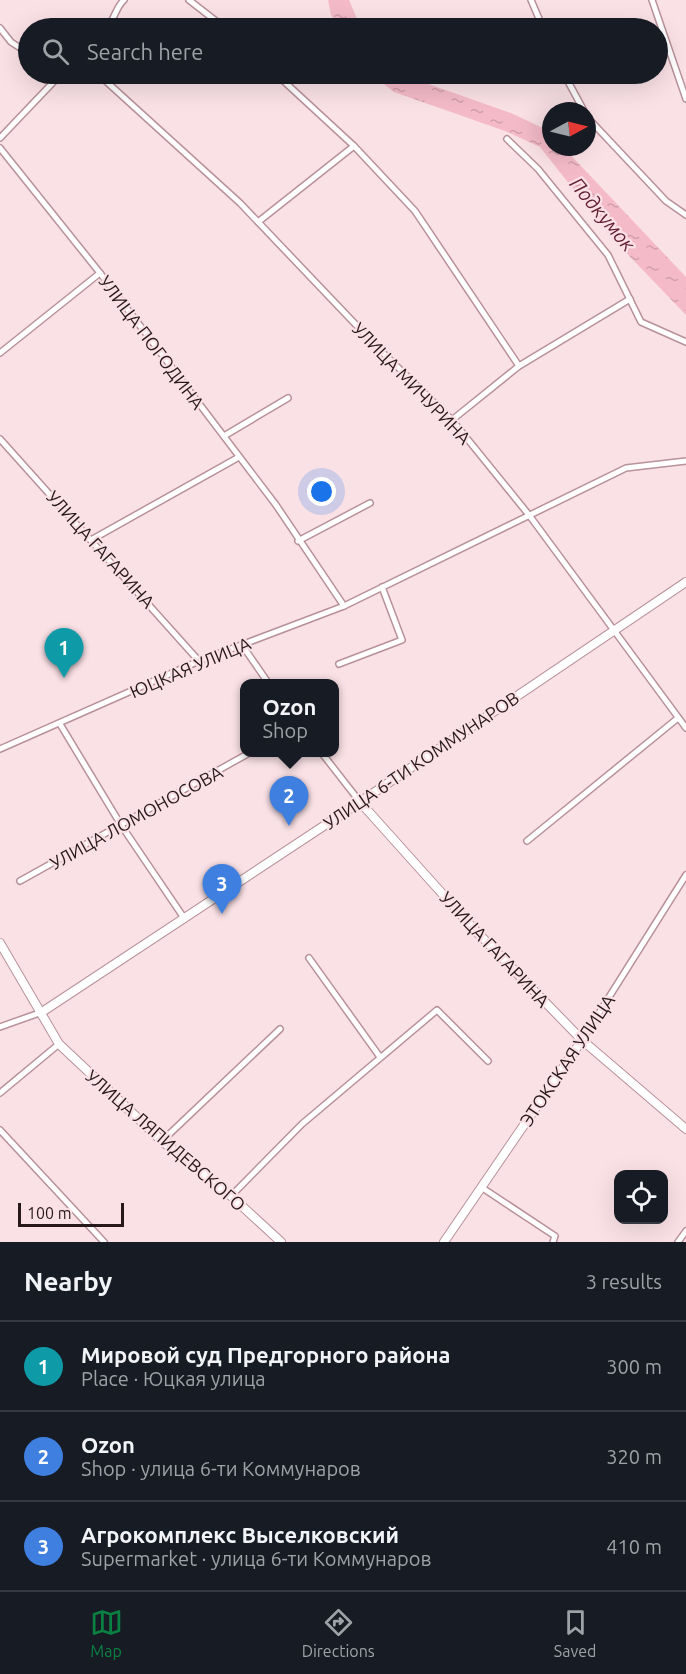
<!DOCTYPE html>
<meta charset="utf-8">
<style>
:root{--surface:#171b24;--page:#242831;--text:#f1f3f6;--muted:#9ea1a6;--line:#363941;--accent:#0b8043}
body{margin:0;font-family:Ubuntu,sans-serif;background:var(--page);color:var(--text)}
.controls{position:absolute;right:18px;bottom:18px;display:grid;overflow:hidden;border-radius:12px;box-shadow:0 6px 24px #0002}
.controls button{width:54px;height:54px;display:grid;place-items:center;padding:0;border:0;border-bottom:2px solid var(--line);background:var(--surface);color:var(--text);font:30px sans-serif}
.compass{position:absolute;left:542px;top:102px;width:54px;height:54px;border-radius:50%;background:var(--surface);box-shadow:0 6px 24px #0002;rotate:83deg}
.scale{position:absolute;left:18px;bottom:15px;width:106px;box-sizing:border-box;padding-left:6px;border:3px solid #27181c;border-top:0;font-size:16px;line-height:21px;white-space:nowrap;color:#27181c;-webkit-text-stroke:4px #fae1e6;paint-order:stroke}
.you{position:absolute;left:322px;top:492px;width:21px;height:21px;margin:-15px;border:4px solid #fff;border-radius:50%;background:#1a73e8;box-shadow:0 0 0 9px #1a73e833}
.badge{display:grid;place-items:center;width:39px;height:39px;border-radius:50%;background:var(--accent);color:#fff;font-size:20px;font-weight:700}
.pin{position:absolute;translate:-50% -50px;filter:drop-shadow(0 2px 3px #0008)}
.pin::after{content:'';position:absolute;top:32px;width:21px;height:18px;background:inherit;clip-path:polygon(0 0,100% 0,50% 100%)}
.popup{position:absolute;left:240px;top:679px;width:99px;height:78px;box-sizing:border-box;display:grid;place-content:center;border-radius:12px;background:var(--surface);filter:drop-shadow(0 2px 4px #0005);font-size:20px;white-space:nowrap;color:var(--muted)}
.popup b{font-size:22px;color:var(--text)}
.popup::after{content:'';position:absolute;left:50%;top:100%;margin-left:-12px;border:12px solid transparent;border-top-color:var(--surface)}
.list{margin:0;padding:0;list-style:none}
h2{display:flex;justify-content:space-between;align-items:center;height:78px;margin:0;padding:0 24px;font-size:26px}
h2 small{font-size:20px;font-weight:400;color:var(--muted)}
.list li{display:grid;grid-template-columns:39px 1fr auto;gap:18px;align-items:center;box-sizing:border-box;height:90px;padding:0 24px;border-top:2px solid var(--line)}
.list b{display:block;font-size:22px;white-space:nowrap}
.list p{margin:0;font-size:20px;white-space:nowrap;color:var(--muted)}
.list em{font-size:20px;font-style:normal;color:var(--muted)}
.icon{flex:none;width:33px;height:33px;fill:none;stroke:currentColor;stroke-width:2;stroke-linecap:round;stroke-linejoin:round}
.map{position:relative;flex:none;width:686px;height:1242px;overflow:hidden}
.search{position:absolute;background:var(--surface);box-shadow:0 6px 24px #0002;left:18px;right:18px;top:18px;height:66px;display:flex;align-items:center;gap:15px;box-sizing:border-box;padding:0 21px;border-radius:33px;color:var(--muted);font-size:22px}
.sheet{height:348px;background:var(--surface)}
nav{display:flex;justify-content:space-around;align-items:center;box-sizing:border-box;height:84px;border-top:2px solid var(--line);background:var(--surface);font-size:16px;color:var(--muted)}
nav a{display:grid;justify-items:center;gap:3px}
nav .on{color:var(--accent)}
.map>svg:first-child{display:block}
.water{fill:url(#water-ripples)}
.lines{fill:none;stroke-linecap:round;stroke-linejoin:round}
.street-casing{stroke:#b8919a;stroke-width:8}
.secondary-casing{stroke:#b8919a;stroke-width:10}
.street{stroke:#fff;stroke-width:5}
.secondary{stroke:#fff;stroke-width:8}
.labels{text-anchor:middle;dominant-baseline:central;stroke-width:4.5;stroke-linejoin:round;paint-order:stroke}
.street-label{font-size:18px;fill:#27181c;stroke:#fae1e6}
.water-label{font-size:20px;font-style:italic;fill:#632036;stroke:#fae1e6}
</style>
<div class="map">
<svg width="686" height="1242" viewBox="0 0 686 1242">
<defs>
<pattern id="water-ripples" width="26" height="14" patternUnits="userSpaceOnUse" patternTransform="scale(1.5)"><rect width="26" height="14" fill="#f4bac8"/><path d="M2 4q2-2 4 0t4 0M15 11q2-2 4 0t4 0" fill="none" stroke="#d19fab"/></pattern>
</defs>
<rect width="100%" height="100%" fill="#fae1e6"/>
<g class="water">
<path d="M 328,0 L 349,0 L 361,28 L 339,28 L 331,15 Z"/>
<path d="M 371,74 L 400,74 L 511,113 L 547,130 L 551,135 L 551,147 L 563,147 L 686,277 L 686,315 L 612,238 L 540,147 L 505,131 L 394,92 Z"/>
</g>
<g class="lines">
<defs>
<g id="street">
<path d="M 189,0 L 225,28"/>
<path d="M 531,0 L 543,28"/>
<path d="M 652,0 L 686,99"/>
<path d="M 0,28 L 11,42 L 28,53"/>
<path d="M 106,28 C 115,20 115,8 124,0"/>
<path d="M 98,74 L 240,203 L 379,349 L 452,420 L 529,515 L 686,728"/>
<path d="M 276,74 L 354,146 L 415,211 L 519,366"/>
<path d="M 564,74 L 584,111"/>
<path d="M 587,117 L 666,201 L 686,215"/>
<path d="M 0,138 L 61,74"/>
<path d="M 507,139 L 538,169 L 608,255 L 641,322 L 686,342"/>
<path d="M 0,148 L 100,273 L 276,505 L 344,606"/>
<path d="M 258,222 L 354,146"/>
<path d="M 0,353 L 100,273"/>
<path d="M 452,420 L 519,366 L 630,299"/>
<path d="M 224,436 L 288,398"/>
<path d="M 0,439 L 199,661"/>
<path d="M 91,540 L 239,457"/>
<path d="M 298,541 L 370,503"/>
<path d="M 242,645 L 269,684"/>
<path d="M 339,664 L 402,640 L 382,587"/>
<path d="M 60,724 L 121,825 L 184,918"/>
<path d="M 0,749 L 199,661 L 344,606 L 626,468 L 686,461"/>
<path d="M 321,752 L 360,802"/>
<path d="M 527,841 L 678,718"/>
<path d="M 20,881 L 251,752"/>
<path d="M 309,958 L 380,1057"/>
<path d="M 0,1027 L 42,1012"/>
<path d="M 582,1040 L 686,875"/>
<path d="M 0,1093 L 59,1044"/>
<path d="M 0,1130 L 104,1242"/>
<path d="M 162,1141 L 280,1029"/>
<path d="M 481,1187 L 555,1236 L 553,1242"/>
<path d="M 231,1196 L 302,1124 L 437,1010 L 488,1061"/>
<path d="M 678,1242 L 686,1231"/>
</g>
<g id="secondary">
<path d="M 360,802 L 473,928 L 582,1040 L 686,1129"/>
<path d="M 0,943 L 59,1044 L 162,1141 L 231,1196 L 281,1242"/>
<path d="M 42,1012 L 360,802 L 686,582"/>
<path d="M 444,1242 L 582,1040"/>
</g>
</defs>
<use href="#street" class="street-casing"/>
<use href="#secondary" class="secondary-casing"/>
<use href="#street" class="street"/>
<use href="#secondary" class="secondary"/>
</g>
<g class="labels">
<g class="street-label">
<text transform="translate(152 342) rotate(53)">УЛИЦА ПОГОДИНА</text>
<text transform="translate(412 383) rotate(46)">УЛИЦА МИЧУРИНА</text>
<text transform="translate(101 549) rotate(48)">УЛИЦА ГАГАРИНА</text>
<text transform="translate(190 667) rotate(-23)">ЮЦКАЯ УЛИЦА</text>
<text transform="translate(421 760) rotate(-34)">УЛИЦА 6-ТИ КОММУНАРОВ</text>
<text transform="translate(136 817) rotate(-29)">УЛИЦА ЛОМОНОСОВА</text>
<text transform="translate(495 949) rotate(47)">УЛИЦА ГАГАРИНА</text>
<text transform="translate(567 1060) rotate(-56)">ЭТОКСКАЯ УЛИЦА</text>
<text transform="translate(166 1140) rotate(41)">УЛИЦА ЛЯПИДЕВСКОГО</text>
</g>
<g class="water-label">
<text transform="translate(603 214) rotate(50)">Подкумок</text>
</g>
</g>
</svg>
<div class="controls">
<button><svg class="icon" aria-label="locate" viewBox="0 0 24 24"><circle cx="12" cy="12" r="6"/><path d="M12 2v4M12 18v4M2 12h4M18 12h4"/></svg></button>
</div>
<svg class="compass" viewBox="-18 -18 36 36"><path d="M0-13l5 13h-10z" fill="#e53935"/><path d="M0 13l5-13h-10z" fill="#9ea1a6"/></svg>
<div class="scale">100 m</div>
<div class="you"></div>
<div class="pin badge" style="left:64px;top:678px;background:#0f9aa8">1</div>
<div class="pin badge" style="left:289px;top:826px;background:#3f7fe0">2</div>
<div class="popup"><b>Ozon</b>Shop</div>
<div class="pin badge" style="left:222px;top:914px;background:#3f7fe0">3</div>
<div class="search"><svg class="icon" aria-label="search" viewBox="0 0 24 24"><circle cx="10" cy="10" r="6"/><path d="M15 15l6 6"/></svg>Search here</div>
</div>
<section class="sheet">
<h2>Nearby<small>3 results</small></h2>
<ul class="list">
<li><span class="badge" style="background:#0f9aa8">1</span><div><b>Мировой суд Предгорного района</b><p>Place · Юцкая улица</p></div><em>300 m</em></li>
<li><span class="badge" style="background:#3f7fe0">2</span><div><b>Ozon</b><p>Shop · улица 6-ти Коммунаров</p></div><em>320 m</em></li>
<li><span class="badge" style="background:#3f7fe0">3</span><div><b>Агрокомплекс Выселковский</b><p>Supermarket · улица 6-ти Коммунаров</p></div><em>410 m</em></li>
</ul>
</section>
<nav>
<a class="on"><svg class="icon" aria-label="map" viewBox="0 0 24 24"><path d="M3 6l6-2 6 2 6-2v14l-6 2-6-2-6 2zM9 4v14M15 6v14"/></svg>Map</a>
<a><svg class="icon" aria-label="directions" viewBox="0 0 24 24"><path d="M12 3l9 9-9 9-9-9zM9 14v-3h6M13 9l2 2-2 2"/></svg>Directions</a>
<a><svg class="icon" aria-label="saved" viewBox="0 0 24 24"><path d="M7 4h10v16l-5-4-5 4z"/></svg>Saved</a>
</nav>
